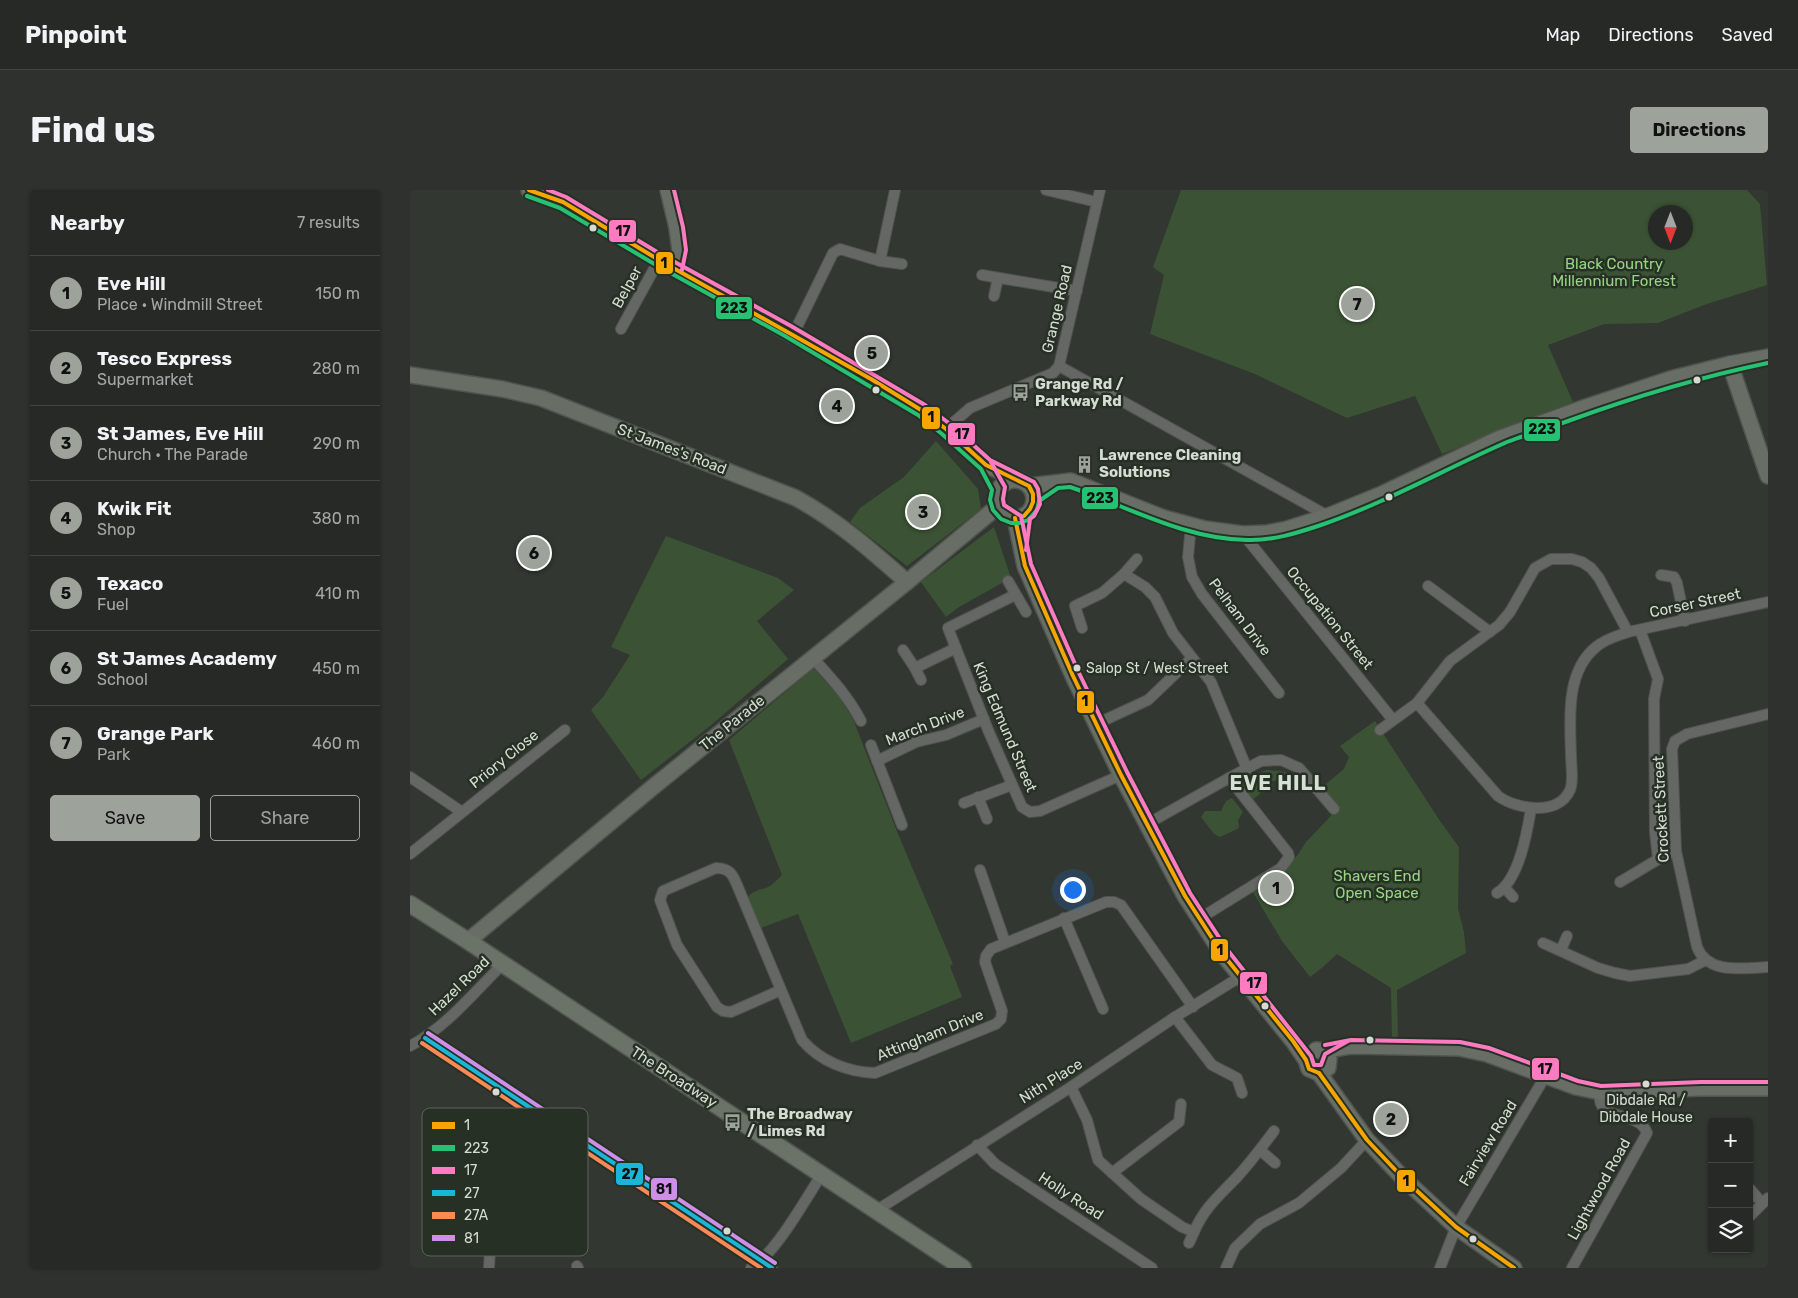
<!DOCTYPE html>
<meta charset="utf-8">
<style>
:root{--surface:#262925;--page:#2e312d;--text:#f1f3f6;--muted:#a4a6a7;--line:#424542;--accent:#9da29b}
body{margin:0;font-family:Rubik,sans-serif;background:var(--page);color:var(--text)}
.controls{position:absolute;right:15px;bottom:15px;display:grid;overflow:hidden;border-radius:5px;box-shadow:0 1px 4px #0004}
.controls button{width:45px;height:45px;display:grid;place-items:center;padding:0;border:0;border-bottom:1px solid var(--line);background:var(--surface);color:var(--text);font:25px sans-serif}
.compass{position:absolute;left:1238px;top:15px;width:45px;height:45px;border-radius:50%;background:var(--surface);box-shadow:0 1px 4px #0004;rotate:180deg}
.you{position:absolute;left:662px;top:699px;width:18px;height:18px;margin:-12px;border:4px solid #fff;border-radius:50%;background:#1a73e8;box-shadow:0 0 0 8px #1a73e833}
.badge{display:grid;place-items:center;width:32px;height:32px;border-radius:50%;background:var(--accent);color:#111;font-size:16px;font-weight:700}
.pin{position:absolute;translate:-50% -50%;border:2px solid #fff;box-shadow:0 1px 5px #0006}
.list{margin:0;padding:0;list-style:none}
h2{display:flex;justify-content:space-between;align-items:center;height:65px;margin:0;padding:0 20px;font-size:21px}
h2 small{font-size:16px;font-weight:400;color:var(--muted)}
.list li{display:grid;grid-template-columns:32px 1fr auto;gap:15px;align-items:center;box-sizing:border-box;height:75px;padding:0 20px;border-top:1px solid var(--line)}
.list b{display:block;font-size:19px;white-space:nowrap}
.list p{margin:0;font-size:16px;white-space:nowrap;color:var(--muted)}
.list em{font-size:16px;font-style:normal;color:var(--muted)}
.actions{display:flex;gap:10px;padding:15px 20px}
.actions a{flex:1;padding:11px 0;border:1px solid var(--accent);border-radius:5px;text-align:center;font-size:18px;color:var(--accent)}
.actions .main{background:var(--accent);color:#111}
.icon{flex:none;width:28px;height:28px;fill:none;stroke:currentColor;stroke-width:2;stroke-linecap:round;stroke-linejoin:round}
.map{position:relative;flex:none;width:1358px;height:1078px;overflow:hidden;border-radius:5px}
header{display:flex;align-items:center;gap:30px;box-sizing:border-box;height:70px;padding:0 25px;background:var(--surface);border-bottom:1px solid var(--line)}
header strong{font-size:24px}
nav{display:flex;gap:28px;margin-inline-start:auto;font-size:18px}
.intro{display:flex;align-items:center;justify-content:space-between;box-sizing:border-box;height:120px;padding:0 30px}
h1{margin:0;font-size:35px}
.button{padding:12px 22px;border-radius:5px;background:var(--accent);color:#111;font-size:18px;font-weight:700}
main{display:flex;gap:30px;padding:0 30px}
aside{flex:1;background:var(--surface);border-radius:5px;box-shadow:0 1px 4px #0004}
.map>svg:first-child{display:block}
.green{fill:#3b5334;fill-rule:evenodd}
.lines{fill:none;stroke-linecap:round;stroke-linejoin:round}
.street-casing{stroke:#4f544e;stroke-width:12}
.secondary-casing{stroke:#4f544e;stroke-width:18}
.primary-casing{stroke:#4f544e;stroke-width:19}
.street{stroke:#646763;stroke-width:10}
.secondary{stroke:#686d66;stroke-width:15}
.primary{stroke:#6b7268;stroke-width:16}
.bus-1-casing{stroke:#273025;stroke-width:8}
.bus-2-casing{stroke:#273025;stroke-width:8}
.bus-3-casing{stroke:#273025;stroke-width:8}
.bus-4-casing{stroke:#273025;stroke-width:8}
.bus-5-casing{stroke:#273025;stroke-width:8}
.bus-6-casing{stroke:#273025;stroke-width:8}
.bus-1{stroke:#f7a600;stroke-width:4}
.bus-2{stroke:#26c172;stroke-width:4}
.bus-3{stroke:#fe7ac1;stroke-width:4}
.bus-4{stroke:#1ab6d8;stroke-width:4}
.bus-5{stroke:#f98a56;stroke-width:4}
.bus-6{stroke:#ce8fe9;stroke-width:4}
.bus-dot{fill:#d6dcd4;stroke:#273025;stroke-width:2}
.labels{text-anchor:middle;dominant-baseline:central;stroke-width:5;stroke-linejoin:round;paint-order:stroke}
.bus-label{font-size:14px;fill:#d6dcd4;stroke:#273025;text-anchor:start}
.park-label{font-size:15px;fill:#96d683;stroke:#273025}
.street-label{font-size:15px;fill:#d6dcd4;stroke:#273025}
.poi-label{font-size:15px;font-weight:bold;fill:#d6dcd4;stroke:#273025;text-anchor:start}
.district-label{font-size:20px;font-weight:bold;letter-spacing:1px;fill:#d5e1d2;stroke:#273025}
.key{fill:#273025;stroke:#5c645a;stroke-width:1}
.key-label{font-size:14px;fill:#d6dcd4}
.line-badge{stroke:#273025;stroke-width:2}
.pale-badge-label{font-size:14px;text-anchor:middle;font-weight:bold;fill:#111}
</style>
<header>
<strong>Pinpoint</strong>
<nav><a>Map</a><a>Directions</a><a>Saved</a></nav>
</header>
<div class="intro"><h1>Find us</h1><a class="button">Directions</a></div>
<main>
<aside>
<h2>Nearby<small>7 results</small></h2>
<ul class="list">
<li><span class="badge">1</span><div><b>Eve Hill</b><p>Place · Windmill Street</p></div><em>150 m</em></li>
<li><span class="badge">2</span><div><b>Tesco Express</b><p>Supermarket</p></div><em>280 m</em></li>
<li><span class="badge">3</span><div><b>St James, Eve Hill</b><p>Church · The Parade</p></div><em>290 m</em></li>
<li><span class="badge">4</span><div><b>Kwik Fit</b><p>Shop</p></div><em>380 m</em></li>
<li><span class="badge">5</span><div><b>Texaco</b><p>Fuel</p></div><em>410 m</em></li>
<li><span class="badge">6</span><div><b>St James Academy</b><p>School</p></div><em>450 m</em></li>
<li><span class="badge">7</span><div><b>Grange Park</b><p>Park</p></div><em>460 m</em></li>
</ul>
<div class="actions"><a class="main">Save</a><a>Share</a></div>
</aside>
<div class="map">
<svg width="1358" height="1078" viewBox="0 0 1358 1078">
<rect width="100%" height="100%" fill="#323731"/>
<g class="green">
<path d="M 771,0 L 1337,0 L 1350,14 L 1357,95 L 1294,115 L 1248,133 L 1194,134 L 1138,155 L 1163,212 L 1032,264 L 1005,206 L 937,228 L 845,184 L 740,144 L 754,85 L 743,77 ZM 1246,22 L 1276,22 L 1276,52 L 1246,52 Z"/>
<path d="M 526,251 L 568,299 L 571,319 L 497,376 L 440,332 L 450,318 L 494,287 Z"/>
<path d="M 584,337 L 601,388 L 549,417 L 536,427 L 511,392 Z"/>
<path d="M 256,346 L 368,388 L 384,400 L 347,431 L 378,469 L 300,536 L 231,590 L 181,520 L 193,507 L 220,465 L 201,457 Z"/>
<path d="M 404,478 L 429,507 L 443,529 L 488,644 L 543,774 L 540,776 L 552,807 L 441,853 L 388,724 L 351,738 L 337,711 C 340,699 351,701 360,696 C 364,693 368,689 372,685 L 319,550 Z"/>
<path d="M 965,531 L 1030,631 L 1049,657 L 1048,719 L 1054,742 L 1056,763 L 987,800 L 988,851 L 982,852 L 981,798 L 927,764 L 913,777 L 900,787 L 872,751 L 842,701 L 876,676 L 887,666 L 896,652 L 919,628 L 927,617 L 910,599 L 934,579 L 939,567 L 930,556 Z"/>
<path d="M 857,580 C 869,581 882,580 887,592 L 877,594 L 876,590 L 862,591 L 863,601 L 851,603 L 842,610 L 832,598 L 833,587 Z"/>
<path d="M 822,608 L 833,622 L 828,630 L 829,638 L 810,647 L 804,644 L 791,627 L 795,621 L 811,621 L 816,611 Z"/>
</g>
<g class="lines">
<defs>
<g id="street">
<path d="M 636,0 L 687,12"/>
<path d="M 470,71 L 485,0"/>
<path d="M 572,85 L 667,101"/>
<path d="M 584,106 L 588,88"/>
<path d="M 211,139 L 249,70"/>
<path d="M 383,145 L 423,63 L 430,59 L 470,71 L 492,74"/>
<path d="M 649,176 L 918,326"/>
<path d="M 536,239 L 560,218 L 643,183 L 649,176 L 690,0"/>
<path d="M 781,335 L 778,367 L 782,387 L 792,404 L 869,503"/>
<path d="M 833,344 L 983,530"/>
<path d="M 714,384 L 727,369"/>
<path d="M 1251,385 L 1264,387 L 1267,393 L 1275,431"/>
<path d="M 598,391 L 616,422"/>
<path d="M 1018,396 L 1080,442"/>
<path d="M 605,405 L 538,438 L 578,540 L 612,617 L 620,622 L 630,621 L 711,585"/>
<path d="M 672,438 L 665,416 L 692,403 L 714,384 L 735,397 L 745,407 L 763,443 L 801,492 L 837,579"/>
<path d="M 1230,440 L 1248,489 L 1244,509 L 1245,642 L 1248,669"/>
<path d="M 493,460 L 505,478"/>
<path d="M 402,467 C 421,488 438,506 451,531"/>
<path d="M 511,490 L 505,478 L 546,458"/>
<path d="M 1007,513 L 1088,606 C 1106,619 1148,627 1160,600 C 1164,591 1161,576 1161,566 C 1160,530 1155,482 1186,457 C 1195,449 1207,446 1218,442 L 1358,412"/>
<path d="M 1358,524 L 1277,544 L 1265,551 L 1262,559 L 1266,661 L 1287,757 C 1298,785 1333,778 1358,777"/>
<path d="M 686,534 L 738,510 L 782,468"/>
<path d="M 970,540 L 1007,513 L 1040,471 L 1089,435 L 1100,422 L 1125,378 L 1141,369 L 1162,369 L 1172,372 L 1181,378 L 1189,388 L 1218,442"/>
<path d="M 461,555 L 492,635"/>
<path d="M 467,571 L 506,552 L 536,545 L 574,529"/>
<path d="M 0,587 L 52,622"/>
<path d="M 568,607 L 577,629"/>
<path d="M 554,613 L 602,595"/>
<path d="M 737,634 L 819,588 L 851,571 L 871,570 L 889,578 L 924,619"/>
<path d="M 0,664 L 155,540"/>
<path d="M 570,680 L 595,752"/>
<path d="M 1210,692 L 1252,667 L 1266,661"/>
<path d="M 1095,698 L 1103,707"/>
<path d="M 1087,703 C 1109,690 1117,643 1121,619"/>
<path d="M 654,728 L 693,819"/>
<path d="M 789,729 L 871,678 L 879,667 L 878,663 L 819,588"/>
<path d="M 1133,753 L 1188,778 L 1205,783 L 1220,786 L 1278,779 L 1296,770"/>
<path d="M 1151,760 L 1157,746"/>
<path d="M 371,800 L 321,822 L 313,821 L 307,817 L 267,755 L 250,710 L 253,701 L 306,678 C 323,678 324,689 330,702 L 392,850 C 410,871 437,882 465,883 L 586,834 L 591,829 L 592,821 L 575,772 L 576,766 L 581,759 L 696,712 L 704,712 L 711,715 L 783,817"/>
<path d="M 765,827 L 802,875 L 827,888 L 832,903"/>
<path d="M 15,848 L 362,1078"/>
<path d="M 0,856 C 37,837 64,802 93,774"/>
<path d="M 661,897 L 677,930 L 688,970 L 731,1009 L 772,1037 L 784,1042 C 794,1018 809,1006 827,987 C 840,973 852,957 864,941"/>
<path d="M 567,955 L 585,974 L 742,1078"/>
<path d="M 850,960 L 865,973"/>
<path d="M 702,983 L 769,932 L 771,914"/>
<path d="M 1339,998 L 1352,1013"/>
<path d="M 467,1020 L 661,897 L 765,827 L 830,787"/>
<path d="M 1340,1026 L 1358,1008"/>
<path d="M 779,1053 L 784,1042"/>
<path d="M 167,1076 L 168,1078"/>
<path d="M 79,1078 L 81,1040 L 91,1005 L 134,928"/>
<path d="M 341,1078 C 366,1063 395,1010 412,984"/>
<path d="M 816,1078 L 825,1058 L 850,1034 L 889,1013 L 931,978 L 957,950"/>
<path d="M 1030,1078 L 1046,1037 L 1136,885"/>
<path d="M 1162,1078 L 1237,943 C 1230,923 1198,930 1191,914 C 1189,911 1190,905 1190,902"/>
</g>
<g id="secondary">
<path d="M 119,0 L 153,12 L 249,70 L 461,189 L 511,220 L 536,239 L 576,275 L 611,291"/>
<path d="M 258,0 L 267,38 L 270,61 L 266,79"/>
<path d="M 1320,174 L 1358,286"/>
<path d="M 0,185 L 92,199 L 131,208 L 386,308 C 428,331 462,361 497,392"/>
<circle cx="605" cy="309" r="19"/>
<path d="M 619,296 L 661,291 L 754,328 L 795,339 L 833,344 L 857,343 L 877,339 L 918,326 L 972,304 L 1088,249 L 1176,217 L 1260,189 L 1320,174 L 1358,167"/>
<path d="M 605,328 L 615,376 L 663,486 L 711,585 L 775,706 L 811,762 L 883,851 L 896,870 L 899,879 L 909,883 L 918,878 L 919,869 L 914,861"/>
<path d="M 58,751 L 243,597 L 497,392 L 587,317"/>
<path d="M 906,860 L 914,861 L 941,856 L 1049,858 L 1077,864 L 1166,897 L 1190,902 L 1291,898 L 1358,898"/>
<path d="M 909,883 L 957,950 L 992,987 L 1046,1037 L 1104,1078"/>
</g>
<path id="primary" d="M 0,714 L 58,751 L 553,1078"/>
</defs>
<use href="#street" class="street-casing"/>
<use href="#secondary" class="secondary-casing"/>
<use href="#primary" class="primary-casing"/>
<use href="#street" class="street"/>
<use href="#secondary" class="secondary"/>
<use href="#primary" class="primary"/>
<defs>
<g id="bus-1">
<path d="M 119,0 L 153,12 L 249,70 L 461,189 L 511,220 L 536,239 L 576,275 L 619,296 L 623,304 L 623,312 L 620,319 L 614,326"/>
<path d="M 605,328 L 615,376 L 663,486 L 711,585 L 775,706 L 811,762 L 883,851 L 896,870 L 899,879 L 909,883"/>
<path d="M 909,883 L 957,950 L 992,987 L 1046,1037 L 1104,1078"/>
</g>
<path id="bus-2" d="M 117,6 L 150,18 L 246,75 L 375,146 L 508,225 L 532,244 L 571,279 L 582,300 L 580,310 L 583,320 L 591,329 L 601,333 L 610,333 L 618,330 L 627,320 L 629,311 L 648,298 L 660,297 C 719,317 774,349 837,350 C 862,351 887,343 911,335 C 975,313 1035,279 1097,252 C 1117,244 1138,238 1158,231 C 1224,207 1290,187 1358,173"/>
<g id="bus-3">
<path d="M 138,0 L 156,7 L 252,65 L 381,136 L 515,215 L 540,234 L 580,270 L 624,292 L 628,299 L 630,314 L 624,326 L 620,329 L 616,360"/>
<path d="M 264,0 L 273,37 L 276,60 L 272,80"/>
<path d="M 581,272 L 595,297 L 593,309 L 594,315 L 611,326 L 621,374 L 669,483 L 717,582 L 780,703 L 816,758 L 901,866 L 904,875 L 911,875 L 915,864 L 938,851"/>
<path d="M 915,855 L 941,850 L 1050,852 L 1079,858 L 1168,891 L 1191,896 L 1291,892 L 1358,892"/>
</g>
<path id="bus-4" d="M 15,848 L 362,1078"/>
<path id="bus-5" d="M 12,853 L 351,1078"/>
<path id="bus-6" d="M 18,843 L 365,1073"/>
</defs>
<use href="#bus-1" class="bus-1-casing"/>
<use href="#bus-2" class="bus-2-casing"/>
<use href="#bus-3" class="bus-3-casing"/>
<use href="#bus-4" class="bus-4-casing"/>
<use href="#bus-5" class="bus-5-casing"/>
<use href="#bus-6" class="bus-6-casing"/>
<use href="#bus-1" class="bus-1"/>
<use href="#bus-2" class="bus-2"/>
<use href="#bus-3" class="bus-3"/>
<use href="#bus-4" class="bus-4"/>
<use href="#bus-5" class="bus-5"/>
<use href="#bus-6" class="bus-6"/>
</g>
<defs>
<symbol id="bus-bare" viewBox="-9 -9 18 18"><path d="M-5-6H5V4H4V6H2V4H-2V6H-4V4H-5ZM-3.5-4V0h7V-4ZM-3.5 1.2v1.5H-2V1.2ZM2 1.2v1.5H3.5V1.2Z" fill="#9da29b" stroke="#273025" stroke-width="2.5" paint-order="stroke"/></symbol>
<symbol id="building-bare" viewBox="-9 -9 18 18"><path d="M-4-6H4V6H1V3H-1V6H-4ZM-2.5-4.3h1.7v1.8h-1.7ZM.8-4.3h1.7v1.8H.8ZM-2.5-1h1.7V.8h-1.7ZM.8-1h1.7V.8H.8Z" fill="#9da29b" stroke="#273025" stroke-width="2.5" paint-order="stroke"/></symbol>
</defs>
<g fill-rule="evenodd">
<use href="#bus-bare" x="598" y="190" width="25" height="25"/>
<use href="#building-bare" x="662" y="262" width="25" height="25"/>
<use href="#bus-bare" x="310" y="920" width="25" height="25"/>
</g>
<g class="bus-dot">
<circle cx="183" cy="38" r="4.5"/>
<circle cx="1287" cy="190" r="4.5"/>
<circle cx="466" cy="200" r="4.5"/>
<circle cx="979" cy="307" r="4.5"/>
<circle cx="667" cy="478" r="4.5"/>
<circle cx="855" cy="816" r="4.5"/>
<circle cx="960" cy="850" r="4.5"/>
<circle cx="1236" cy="894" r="4.5"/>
<circle cx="86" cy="902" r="4.5"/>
<circle cx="317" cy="1041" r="4.5"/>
<circle cx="1063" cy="1049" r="4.5"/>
</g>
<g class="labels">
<g class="bus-label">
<text x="676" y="478">Salop St / West Street</text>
<text x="1236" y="910" text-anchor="middle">Dibdale Rd /<tspan x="1236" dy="17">Dibdale House</tspan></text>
</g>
<g class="park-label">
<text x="1204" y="74">Black Country<tspan x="1204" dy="17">Millennium Forest</tspan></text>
<text x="967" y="686">Shavers End<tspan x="967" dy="17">Open Space</tspan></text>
</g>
<g class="street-label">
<text transform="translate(217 97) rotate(-61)">Belper</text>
<text transform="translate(647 119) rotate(-77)">Grange Road</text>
<text transform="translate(262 259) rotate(21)">St James's Road</text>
<text transform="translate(1285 413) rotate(-12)">Corser Street</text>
<text transform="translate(830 427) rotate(53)">Pelham Drive</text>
<text transform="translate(920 428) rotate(51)">Occupation Street</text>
<text transform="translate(322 533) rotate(-39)">The Parade</text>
<text transform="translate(515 536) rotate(-21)">March Drive</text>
<text transform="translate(595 537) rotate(67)">King Edmund Street</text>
<text transform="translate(94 569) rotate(-39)">Priory Close</text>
<text transform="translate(1251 619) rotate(-93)">Crockett Street</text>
<text transform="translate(49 796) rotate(-44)">Hazel Road</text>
<text transform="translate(520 845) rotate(-22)">Attingham Drive</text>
<text transform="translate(264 887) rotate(33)">The Broadway</text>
<text transform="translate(641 891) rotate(-32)">Nith Place</text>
<text transform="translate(1078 953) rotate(-59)">Fairview Road</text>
<text transform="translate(1189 999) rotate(-61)">Lightwood Road</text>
<text transform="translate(661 1006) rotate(33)">Holly Road</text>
</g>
<g class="poi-label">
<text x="625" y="194">Grange Rd /<tspan x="625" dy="17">Parkway Rd</tspan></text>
<text x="689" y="265">Lawrence Cleaning<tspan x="689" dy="17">Solutions</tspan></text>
<text x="337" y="924">The Broadway<tspan x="337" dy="17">/ Limes Rd</tspan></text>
</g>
<g class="district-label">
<text x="868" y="593">EVE HILL</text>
</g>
</g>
<rect x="12" y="918" width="166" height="148" rx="8" class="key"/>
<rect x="22" y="932" width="23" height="7" fill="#f7a600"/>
<rect x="22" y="955" width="23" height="6" fill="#26c172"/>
<rect x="22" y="977" width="23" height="7" fill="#fe7ac1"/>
<rect x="22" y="1000" width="23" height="6" fill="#1ab6d8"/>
<rect x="22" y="1022" width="23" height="7" fill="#f98a56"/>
<rect x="22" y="1045" width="23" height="6" fill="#ce8fe9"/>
<g class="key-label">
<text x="54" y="940">1</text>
<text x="54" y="963">223</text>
<text x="54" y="985">17</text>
<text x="54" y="1008">27</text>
<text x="54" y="1030">27A</text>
<text x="54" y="1053">81</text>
</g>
<g class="line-badge">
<rect x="198" y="29" width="29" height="24" rx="5" fill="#fe7ac1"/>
<rect x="245" y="61" width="19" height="24" rx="5" fill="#f7a600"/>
<rect x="305" y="106" width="38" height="24" rx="5" fill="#26c172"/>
<rect x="511" y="216" width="20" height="24" rx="5" fill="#f7a600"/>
<rect x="1113" y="228" width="38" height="24" rx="5" fill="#26c172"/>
<rect x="537" y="232" width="29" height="24" rx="5" fill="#fe7ac1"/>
<rect x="671" y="296" width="38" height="24" rx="5" fill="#26c172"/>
<rect x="666" y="500" width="19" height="24" rx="5" fill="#f7a600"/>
<rect x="800" y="748" width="19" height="24" rx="5" fill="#f7a600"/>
<rect x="829" y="781" width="29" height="24" rx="5" fill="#fe7ac1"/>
<rect x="1121" y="867" width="29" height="24" rx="5" fill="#fe7ac1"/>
<rect x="205" y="972" width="29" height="24" rx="5" fill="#1ab6d8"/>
<rect x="986" y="979" width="20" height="24" rx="5" fill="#f7a600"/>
<rect x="240" y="987" width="28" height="24" rx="5" fill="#ce8fe9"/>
</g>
<g class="pale-badge-label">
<text x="213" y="46">17</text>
<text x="254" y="78">1</text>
<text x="324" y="123">223</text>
<text x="521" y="232">1</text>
<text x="1132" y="244">223</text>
<text x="552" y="249">17</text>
<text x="690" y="313">223</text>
<text x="675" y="516">1</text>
<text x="810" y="765">1</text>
<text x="844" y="798">17</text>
<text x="1135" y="884">17</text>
<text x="220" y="989">27</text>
<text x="996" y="996">1</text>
<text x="254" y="1004">81</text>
</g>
</svg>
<div class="controls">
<button>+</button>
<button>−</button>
<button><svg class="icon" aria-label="layers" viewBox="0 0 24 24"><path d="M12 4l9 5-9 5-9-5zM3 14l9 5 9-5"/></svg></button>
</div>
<svg class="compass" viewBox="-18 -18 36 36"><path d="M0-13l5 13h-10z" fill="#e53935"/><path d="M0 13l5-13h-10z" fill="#a4a6a7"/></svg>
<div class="you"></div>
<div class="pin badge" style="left:866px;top:698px">1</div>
<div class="pin badge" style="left:981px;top:929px">2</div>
<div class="pin badge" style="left:513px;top:322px">3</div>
<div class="pin badge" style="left:427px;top:216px">4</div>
<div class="pin badge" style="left:462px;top:163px">5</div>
<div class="pin badge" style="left:124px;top:363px">6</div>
<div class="pin badge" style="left:947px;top:114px">7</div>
</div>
</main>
